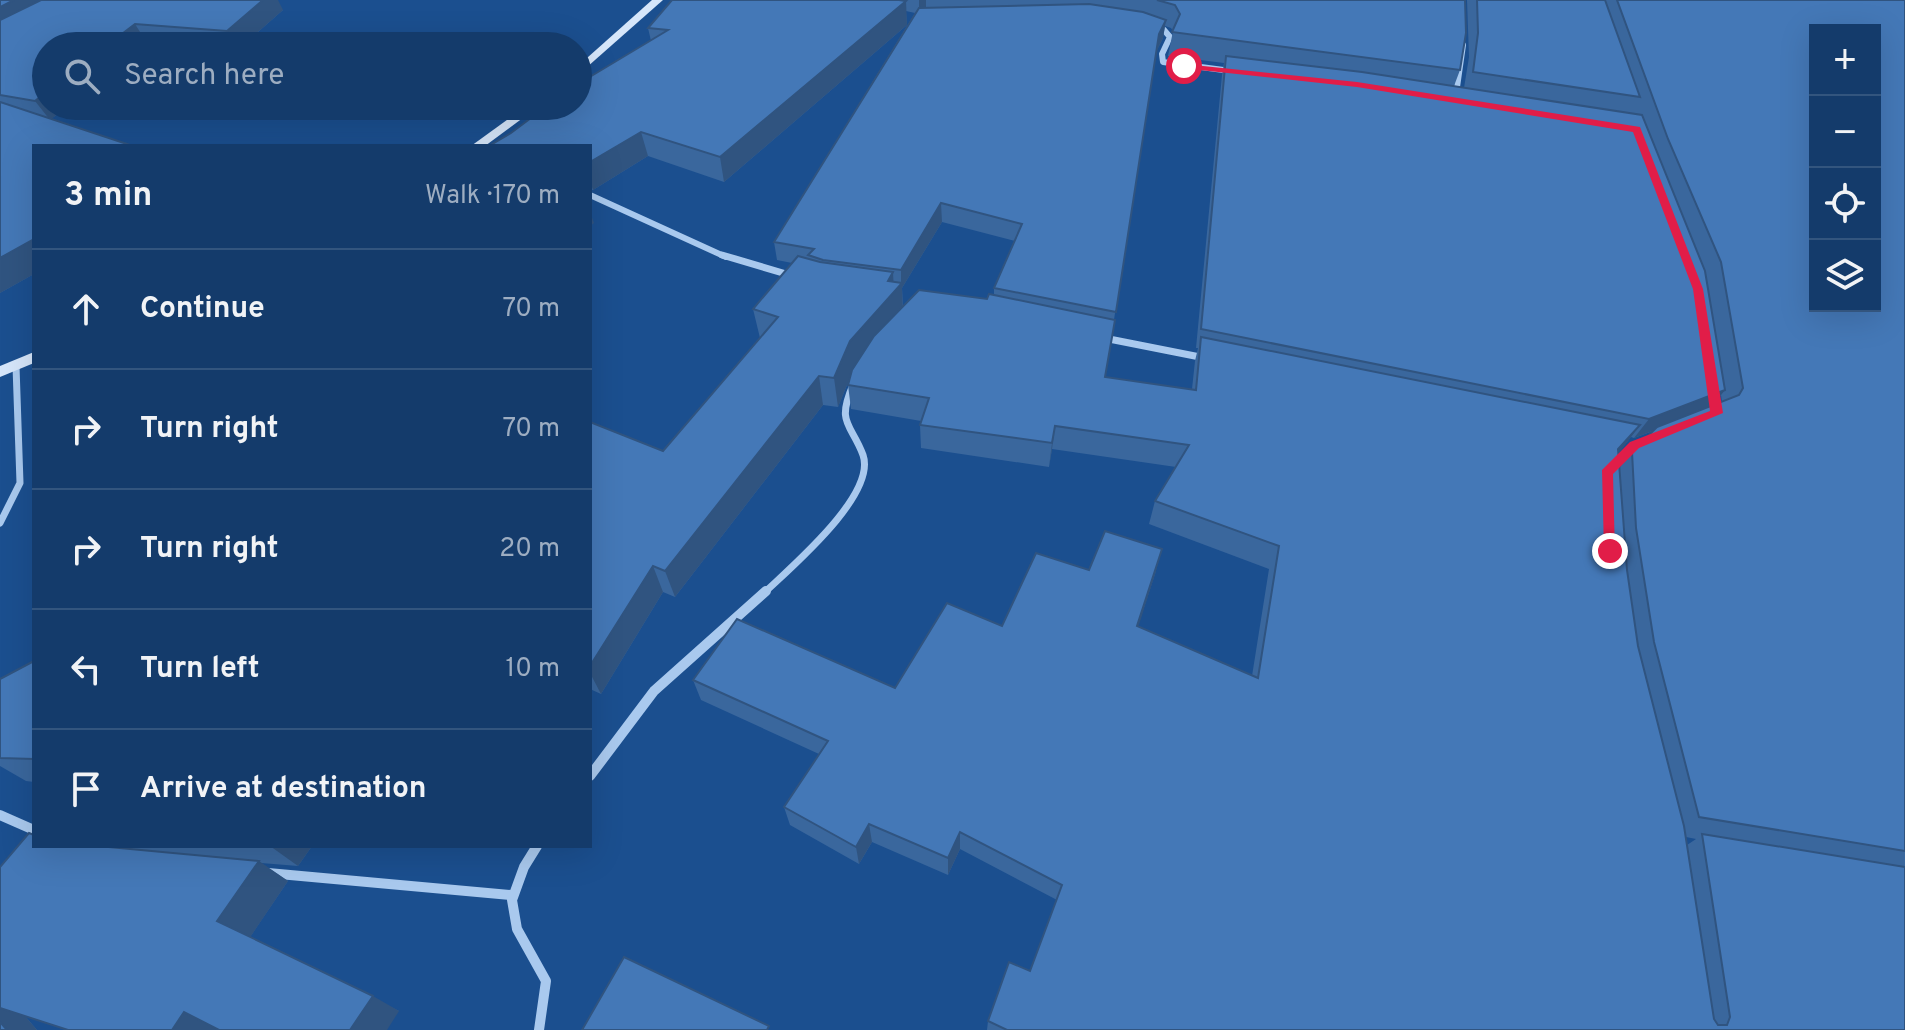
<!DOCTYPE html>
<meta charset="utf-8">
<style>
:root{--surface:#143b6b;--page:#214673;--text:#f1f3f6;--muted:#9dadc1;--line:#33557e}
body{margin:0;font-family:Overpass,sans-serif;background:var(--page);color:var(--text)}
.controls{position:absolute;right:24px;top:24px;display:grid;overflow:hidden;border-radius:0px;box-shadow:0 8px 32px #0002}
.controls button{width:72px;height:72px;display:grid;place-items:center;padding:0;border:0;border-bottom:2px solid var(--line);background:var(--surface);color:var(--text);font:40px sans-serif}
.stop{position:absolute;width:24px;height:24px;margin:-18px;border:6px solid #e11d48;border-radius:50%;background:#fff}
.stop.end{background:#e11d48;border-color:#fff;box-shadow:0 2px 8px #0008}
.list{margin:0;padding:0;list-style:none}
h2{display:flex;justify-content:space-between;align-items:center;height:104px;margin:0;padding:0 32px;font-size:34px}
h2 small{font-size:26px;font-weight:400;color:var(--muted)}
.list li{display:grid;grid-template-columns:52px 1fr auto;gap:24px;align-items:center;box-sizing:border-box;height:120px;padding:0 32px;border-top:2px solid var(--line)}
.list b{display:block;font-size:30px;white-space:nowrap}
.list em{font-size:26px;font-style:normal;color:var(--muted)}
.icon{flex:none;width:44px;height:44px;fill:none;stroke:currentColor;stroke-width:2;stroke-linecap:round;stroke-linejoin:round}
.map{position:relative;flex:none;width:1905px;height:1030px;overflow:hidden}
.search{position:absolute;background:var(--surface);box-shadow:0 8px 32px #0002;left:32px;top:32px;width:560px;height:88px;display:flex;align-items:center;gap:20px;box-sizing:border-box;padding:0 28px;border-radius:44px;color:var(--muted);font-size:30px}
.panel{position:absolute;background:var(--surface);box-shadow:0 8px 32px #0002;left:32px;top:144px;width:560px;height:704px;border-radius:0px}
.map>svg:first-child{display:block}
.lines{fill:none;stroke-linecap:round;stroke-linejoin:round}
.street-far2{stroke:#a9c9ee;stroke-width:6}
.street-far1{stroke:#a9c9ee;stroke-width:7}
.street{stroke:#a9c9ee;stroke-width:10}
.secondary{fill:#d6e6fa;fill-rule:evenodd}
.wall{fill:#3a679d;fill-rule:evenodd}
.shaded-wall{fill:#305480}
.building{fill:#4478b7;stroke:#305480;stroke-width:2;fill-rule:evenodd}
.route{fill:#e11d48}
</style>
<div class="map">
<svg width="1905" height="1030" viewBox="0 0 1905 1030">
<rect width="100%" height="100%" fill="#1b4f8f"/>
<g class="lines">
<g class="street-far2">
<path d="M 1156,28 L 1164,30 L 1170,37 L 1162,54 L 1163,62 L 1231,71"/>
<path d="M 1456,94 L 1463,45"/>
<path d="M 590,195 L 726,257"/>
</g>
<g class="street-far1">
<path d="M 722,255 L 793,276"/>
<path d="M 1104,338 L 1205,358"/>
<path d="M 1614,466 L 1635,445 L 1650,439"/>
<path d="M 0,523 L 20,483 L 16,366"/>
<path d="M 764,593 C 790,568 877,495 863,455 C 851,423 836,424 853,385"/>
</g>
<g class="street">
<path d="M 590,776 L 654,691 L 766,591"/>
<path d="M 0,815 L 34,830"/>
<path d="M 537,846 L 524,867 L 512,900 L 517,929 L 546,981 L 539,1030"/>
<path d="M 268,873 L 511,895"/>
</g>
<g class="secondary">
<path d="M 652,0 L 663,0 L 578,75 L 578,66 Z"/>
<path d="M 526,106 L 539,106 L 485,146 L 471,146 Z"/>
<path d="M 34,352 L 34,363 L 0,377 L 0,366 Z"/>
</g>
</g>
<g class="wall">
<path d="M 0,0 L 283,10 L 242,46 L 183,46 L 147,43 L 143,46 L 46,46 L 46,106 L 68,106 L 51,119 L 34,274 L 0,293 Z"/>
<path d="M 672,0 L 1465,0 L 1460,70 L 1454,86 L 1464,88 L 1469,57 L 1467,0 L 1905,0 L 1905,1030 L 987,1030 L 988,1021 L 1030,971 L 1057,900 L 960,849 L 948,875 L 872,842 L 859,864 L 790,825 L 784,807 L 819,754 L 701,700 L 693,680 L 895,688 L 1002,626 L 1089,570 L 1156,571 L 1138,626 L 1252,676 L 1269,569 L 1149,524 L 1155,501 L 1176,467 L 1052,449 L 1049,467 L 921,448 L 920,425 L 921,421 L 851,409 L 848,385 L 851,375 L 838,407 L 823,405 L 675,597 L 663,592 L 601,694 L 590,689 L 590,422 L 663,451 L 760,338 L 753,309 L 792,263 L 777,260 L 774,242 L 915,13 L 906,11 L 907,25 L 724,182 L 648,156 L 593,190 L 590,190 L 590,146 L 511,133 L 651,41 L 648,28 ZM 1165,26 L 1171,28 L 1173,31 L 1168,56 L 1224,63 L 1222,75 L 1196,348 L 1198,348 L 1195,361 L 1192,389 L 1105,377 L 1156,52 L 1163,38 ZM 942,222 L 1015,241 L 994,288 L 994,295 L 987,299 L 903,306 L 902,288 ZM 1721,395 L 1722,402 L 1712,406 ZM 1653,431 L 1632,452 L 1619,468 L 1618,453 L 1631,437 L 1634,438 ZM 1686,837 L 1696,839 L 1687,845 Z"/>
<path d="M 34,661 L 34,782 L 26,781 L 0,766 L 0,679 Z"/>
<path d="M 34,846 L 312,846 L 298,866 L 261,863 L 288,881 L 250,937 L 399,1011 L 217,1030 L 66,1030 L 25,1016 L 37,1030 L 0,1030 Z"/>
</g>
<g class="shaded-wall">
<path d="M 14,0 L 66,0 L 0,32 L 0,7 Z"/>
<path d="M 263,0 L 278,0 L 283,10 L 242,46 L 235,46 L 227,31 Z"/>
<path d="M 919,0 L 926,0 L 926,8 L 919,14 Z"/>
<path d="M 906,1 L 907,25 L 724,182 L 720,157 Z"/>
<path d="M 1166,20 L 1163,38 L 1156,52 L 1159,34 Z"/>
<path d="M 135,24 L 147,43 L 143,46 L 106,46 Z"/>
<path d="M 46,92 L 46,106 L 68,106 L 50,120 L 35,101 Z"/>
<path d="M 641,132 L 648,156 L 593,190 L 590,181 L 590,162 Z"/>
<path d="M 941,203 L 942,222 L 902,288 L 903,312 L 853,370 L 838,407 L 834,378 L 850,341 L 893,272 L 894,292 L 901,283 L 901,270 Z"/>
<path d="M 590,212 L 594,223 L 590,226 Z"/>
<path d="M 34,239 L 34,274 L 0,293 L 0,258 Z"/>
<path d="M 819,376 L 823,405 L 675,597 L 665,571 Z"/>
<path d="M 1725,390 L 1710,409 L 1634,438 L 1649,419 Z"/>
<path d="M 1640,425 L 1622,449 L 1601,473 L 1618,449 Z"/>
<path d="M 1055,426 L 1052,449 L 1049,467 L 1052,443 Z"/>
<path d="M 1162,549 L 1156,571 L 1132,647 L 1137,626 Z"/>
<path d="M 653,566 L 663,592 L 601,694 L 590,673 L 590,666 Z"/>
<path d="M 869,824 L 872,842 L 859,864 L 856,847 Z"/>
<path d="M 960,832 L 960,849 L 948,875 L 948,858 Z"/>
<path d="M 270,846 L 312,846 L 298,866 Z"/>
<path d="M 259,861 L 288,881 L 249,939 L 217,921 Z"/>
<path d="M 373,996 L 399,1011 L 387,1030 L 350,1030 Z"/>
<path d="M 0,1008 L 25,1016 L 37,1030 L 7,1030 L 0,1022 Z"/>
<path d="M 184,1012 L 219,1027 L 217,1030 L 172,1030 Z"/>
</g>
<g class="building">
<path d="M 0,0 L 14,0 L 0,7 Z"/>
<path d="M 41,0 L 263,0 L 227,31 L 135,24 L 106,46 L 46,46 L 46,92 L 35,101 L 0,95 L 0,20 Z"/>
<path d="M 672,0 L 899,0 L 906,1 L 720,157 L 641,132 L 590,162 L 590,146 L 489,146 L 511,133 L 547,106 L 578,106 L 578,84 L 668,30 L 648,28 Z"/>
<path d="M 1157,0 L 1465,0 L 1466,33 L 1460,70 L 1172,32 L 1180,14 L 1175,5 Z"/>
<path d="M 1477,0 L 1605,0 L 1640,97 L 1473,72 L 1478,33 Z"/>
<path d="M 1617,0 L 1905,0 L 1905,851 L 1699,817 L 1654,642 L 1636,528 L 1632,452 L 1657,427 L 1739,395 L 1743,388 L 1721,262 L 1668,139 ZM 1815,30 L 1875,30 L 1875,306 L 1815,306 Z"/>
<path d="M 1089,4 L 1143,12 L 1166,20 L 1159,34 L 1116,312 L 994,288 L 1022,224 L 941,203 L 901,270 L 823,260 L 808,255 L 814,249 L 774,242 L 919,8 Z"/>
<path d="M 1226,56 L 1362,72 L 1642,115 L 1705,271 L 1725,390 L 1649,419 L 1201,329 Z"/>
<path d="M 0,102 L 133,146 L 34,146 L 34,239 L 0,258 Z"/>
<path d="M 798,256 L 820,262 L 893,272 L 888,281 L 902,283 L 850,341 L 834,378 L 819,376 L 665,571 L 653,566 L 590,666 L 590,422 L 663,451 L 778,317 L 753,309 Z"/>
<path d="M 919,290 L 987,299 L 989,294 L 1115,320 L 1105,377 L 1196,390 L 1201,337 L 1640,425 L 1618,449 L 1627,570 L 1638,646 L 1684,826 L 1714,1019 L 1718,1025 L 1727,1025 L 1730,1017 L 1702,834 L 1905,867 L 1905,1030 L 1007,1030 L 988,1021 L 1009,962 L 1030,971 L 1062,885 L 960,832 L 948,858 L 869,824 L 856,847 L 784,807 L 828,741 L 693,680 L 737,619 L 895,688 L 947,603 L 1002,626 L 1036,553 L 1089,570 L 1105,531 L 1162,549 L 1137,626 L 1258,678 L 1279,546 L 1155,501 L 1189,445 L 1055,426 L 1052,443 L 920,425 L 929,398 L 848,385 L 852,370 L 874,336 Z"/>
<path d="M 34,661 L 34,759 L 0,758 L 0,679 Z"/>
<path d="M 29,833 L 34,835 L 34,846 L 98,846 L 259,861 L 217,921 L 373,996 L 350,1030 L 219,1030 L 184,1012 L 172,1030 L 68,1030 L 0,1008 L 0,867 Z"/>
<path d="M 624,957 L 769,1026 L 767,1030 L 582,1030 Z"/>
<path d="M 0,1022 L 7,1030 L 0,1030 Z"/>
</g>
<path class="route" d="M 1184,64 L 1357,82 L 1640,127 L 1703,289 L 1723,413 L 1639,448 L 1613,474 L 1615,555 L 1606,555 L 1604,551 L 1602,470 L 1630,442 L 1710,411 L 1693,289 L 1633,132 L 1357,87 L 1181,68 Z"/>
</svg>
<div class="controls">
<button>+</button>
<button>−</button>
<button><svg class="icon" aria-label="locate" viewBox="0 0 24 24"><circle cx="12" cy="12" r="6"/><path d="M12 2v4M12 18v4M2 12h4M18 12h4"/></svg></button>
<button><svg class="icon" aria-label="layers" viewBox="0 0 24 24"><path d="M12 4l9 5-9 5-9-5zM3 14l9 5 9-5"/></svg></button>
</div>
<div class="stop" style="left:1184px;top:66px"></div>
<div class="stop end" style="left:1610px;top:551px"></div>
<div class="search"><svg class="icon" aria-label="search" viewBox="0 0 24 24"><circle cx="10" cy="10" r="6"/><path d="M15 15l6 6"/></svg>Search here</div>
<section class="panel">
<h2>3 min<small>Walk · 170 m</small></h2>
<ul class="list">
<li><svg class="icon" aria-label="ahead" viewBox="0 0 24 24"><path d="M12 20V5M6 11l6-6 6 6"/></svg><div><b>Continue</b></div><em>70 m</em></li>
<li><svg class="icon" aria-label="right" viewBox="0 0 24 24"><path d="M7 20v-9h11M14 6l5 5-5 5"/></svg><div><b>Turn right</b></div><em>70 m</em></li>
<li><svg class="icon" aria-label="right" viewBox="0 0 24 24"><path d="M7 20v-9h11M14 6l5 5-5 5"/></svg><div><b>Turn right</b></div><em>20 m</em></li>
<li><svg class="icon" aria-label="left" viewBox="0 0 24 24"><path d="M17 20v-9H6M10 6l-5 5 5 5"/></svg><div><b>Turn left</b></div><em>10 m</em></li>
<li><svg class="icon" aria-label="arrive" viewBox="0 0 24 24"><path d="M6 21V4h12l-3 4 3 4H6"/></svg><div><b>Arrive at destination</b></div></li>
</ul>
</section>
</div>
